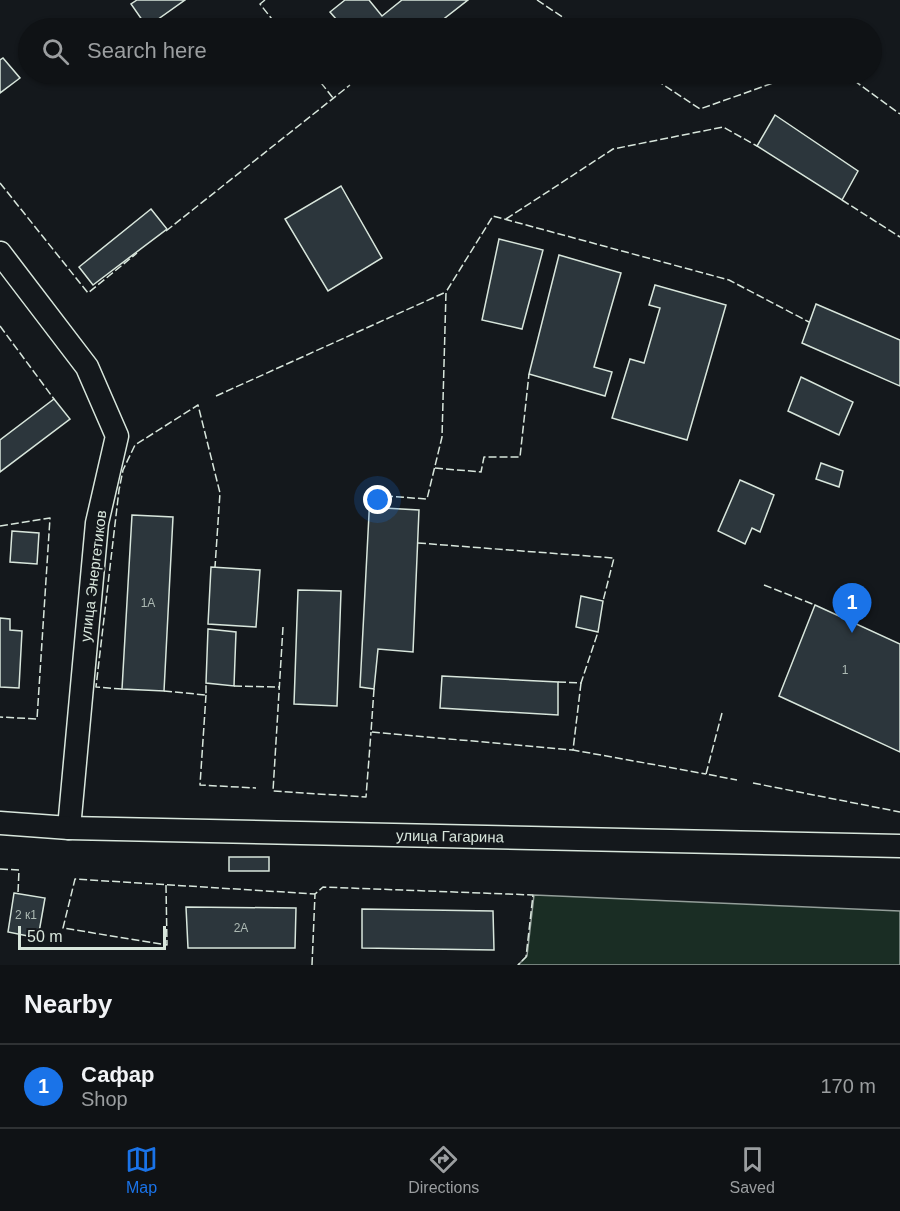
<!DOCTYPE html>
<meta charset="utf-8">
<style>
:root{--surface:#0f1215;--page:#181b1e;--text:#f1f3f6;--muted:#9b9ea0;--line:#2f3234;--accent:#1a73e8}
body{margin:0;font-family:Arial,sans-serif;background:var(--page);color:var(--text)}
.scale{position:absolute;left:18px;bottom:15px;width:148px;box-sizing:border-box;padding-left:6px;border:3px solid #d8e6dc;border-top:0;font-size:16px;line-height:21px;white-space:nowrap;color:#d8e6dc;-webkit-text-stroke:4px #14181c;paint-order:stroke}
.you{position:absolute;left:378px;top:500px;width:21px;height:21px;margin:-15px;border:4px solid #fff;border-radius:50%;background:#1a73e8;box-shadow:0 0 0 9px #1a73e833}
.badge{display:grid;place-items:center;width:39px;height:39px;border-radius:50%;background:var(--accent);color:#fff;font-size:20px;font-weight:700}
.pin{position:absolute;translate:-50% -50px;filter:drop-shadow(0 2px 3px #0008)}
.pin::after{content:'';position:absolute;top:32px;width:21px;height:18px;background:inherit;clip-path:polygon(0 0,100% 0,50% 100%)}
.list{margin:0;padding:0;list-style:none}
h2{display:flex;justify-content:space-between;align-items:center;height:78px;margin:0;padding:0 24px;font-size:26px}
h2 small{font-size:20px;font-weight:400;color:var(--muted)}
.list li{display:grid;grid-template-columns:39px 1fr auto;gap:18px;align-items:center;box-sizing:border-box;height:84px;padding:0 24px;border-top:2px solid var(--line)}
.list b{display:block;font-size:22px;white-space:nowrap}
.list p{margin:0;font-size:20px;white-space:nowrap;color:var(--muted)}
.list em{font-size:20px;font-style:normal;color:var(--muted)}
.icon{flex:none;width:33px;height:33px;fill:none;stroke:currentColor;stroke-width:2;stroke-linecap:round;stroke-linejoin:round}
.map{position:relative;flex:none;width:900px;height:965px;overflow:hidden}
.search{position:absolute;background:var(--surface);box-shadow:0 2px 4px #0004;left:18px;right:18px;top:18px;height:66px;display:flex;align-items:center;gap:15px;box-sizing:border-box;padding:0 21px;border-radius:33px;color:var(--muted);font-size:22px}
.sheet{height:162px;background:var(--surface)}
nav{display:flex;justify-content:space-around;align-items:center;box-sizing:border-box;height:84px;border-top:2px solid var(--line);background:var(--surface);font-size:16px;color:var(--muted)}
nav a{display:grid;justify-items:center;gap:3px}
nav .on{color:var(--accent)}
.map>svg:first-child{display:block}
.green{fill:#1a2d24;stroke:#939e99;stroke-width:1.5}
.building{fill:#2c363c;stroke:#d8e6dc;stroke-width:1.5}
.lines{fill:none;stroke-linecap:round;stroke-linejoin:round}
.minor-casing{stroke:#d8e6dc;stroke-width:25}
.minor{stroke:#14181c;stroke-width:22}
.fence{stroke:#d8e6dc;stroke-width:1.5;stroke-dasharray:8 3;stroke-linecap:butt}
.labels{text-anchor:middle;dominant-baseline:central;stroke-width:4.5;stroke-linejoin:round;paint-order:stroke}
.number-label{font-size:12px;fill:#adbab4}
.street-label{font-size:15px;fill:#d8e6dc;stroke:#14181c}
</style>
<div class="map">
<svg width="900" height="965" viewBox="0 0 900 965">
<rect width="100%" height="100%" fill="#14181c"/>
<path class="green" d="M 534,895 L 900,911 L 900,965 L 518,965 L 527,956 Z"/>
<g class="building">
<path d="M 137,0 L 185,0 L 147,27 L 131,4 Z"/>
<path d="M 345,0 L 369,0 L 382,16 L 402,0 L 468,0 L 432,28 L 344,28 L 330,12 Z"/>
<path d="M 3,58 L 20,78 L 0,93 L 0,60 Z"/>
<path d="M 775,115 L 858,171 L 842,200 L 757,146 Z"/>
<path d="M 341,186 L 382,258 L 328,291 L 285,219 Z"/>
<path d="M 151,209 L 167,229 L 93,285 L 79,267 Z"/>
<path d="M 499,239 L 543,250 L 522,329 L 482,320 Z"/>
<path d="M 559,255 L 621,273 L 594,367 L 612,372 L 605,396 L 529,374 Z"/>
<path d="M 655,285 L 726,305 L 687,440 L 612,418 L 630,359 L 644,363 L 660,308 L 649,305 Z"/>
<path d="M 816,304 L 900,340 L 900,386 L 802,343 Z"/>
<path d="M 801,377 L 853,402 L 839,435 L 788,411 Z"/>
<path d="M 54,399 L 70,419 L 0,472 L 0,440 Z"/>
<path d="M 821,463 L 843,471 L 839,487 L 816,479 Z"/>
<path d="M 740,480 L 774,495 L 760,532 L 752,528 L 745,544 L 718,531 Z"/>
<path d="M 370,495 L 385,496 L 384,508 L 419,510 L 413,652 L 378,649 L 374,689 L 360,687 Z"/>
<path d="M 132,515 L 173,517 L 164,691 L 122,689 Z"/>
<path d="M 12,531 L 39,533 L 37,564 L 10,562 Z"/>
<path d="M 211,567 L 260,570 L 256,627 L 208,624 Z"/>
<path d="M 298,590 L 341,591 L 337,706 L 294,704 Z"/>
<path d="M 581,596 L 603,601 L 598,632 L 576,627 Z"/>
<path d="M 815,605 L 900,644 L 900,752 L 779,696 Z"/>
<path d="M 0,618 L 10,619 L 10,630 L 22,631 L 19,688 L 0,687 Z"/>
<path d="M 208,629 L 236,632 L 234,686 L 206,683 Z"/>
<path d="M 442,676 L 558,682 L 558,715 L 440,708 Z"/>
<rect x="229" y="857" width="40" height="14"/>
<path d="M 14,893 L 45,898 L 38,938 L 8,932 Z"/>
<path d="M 186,907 L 296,908 L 295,948 L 188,948 Z"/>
<path d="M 362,909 L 493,911 L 494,950 L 362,948 Z"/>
</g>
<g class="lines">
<defs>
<g id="minor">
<path d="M 0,253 L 87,367 L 117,436 L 97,523 L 69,828"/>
<path d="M 0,823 L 69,828 L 900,846"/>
</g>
</defs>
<use href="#minor" class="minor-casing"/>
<use href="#minor" class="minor"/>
<g class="fence">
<path d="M 265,0 L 260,4 L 279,28"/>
<path d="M 537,0 L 579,28"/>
<path d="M 314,74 L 333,98"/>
<path d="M 647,74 L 700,109 L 790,77 L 794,74"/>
<path d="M 845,74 L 900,114"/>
<path d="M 0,183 L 88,293 L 137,253"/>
<path d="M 842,200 L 900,237"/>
<path d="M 506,219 L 613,149 L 723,127 L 757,146"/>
<path d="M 166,231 L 350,85"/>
<path d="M 0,326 L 54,399"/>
<path d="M 216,396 L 446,292"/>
<path d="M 435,468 L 481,472 L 484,457 L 520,457 L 529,374"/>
<path d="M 385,496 L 427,499 L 442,437 L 446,292 L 493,216 L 729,280 L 809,322"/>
<path d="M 0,526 L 50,518 L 37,719 L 0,717"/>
<path d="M 418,543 L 614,558 L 603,601"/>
<path d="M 764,585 L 815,605"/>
<path d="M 283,627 L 273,791 L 366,797 L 371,732"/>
<path d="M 558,682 L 581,683 L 598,632"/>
<path d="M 581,683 L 573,750 L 706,774"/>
<path d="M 234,686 L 279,687"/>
<path d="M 122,689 L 96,687 L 119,490 L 123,470 L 135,445 L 198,405 L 220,493 L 215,567"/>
<path d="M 374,689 L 371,732 L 573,750"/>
<path d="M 164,691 L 206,695 L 206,683"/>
<path d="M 206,695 L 200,785 L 256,788"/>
<path d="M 722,713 L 706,774 L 737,780"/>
<path d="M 753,783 L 900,812"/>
<path d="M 0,869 L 19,870 L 18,893"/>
<path d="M 166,885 L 167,945 L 63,928 L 75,879 L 315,894"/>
<path d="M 312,965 L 315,894 L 323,887 L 533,895 L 526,957 L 518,965"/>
</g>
</g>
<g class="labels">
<g class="number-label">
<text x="148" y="603">1А</text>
<text x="845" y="670">1</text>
<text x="26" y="915">2 к1</text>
<text x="241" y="928">2А</text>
</g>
<g class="street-label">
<text transform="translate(93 576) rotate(-83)">улица Энергетиков</text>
<text transform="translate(450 836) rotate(1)">улица Гагарина</text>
</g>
</g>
</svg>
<div class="scale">50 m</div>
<div class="you"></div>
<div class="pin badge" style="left:852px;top:633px">1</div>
<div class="search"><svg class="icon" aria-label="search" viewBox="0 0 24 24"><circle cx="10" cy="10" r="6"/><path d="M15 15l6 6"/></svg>Search here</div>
</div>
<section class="sheet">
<h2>Nearby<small></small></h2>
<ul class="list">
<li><span class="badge">1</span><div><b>Сафар</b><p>Shop</p></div><em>170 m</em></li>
</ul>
</section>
<nav>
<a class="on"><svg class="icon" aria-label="map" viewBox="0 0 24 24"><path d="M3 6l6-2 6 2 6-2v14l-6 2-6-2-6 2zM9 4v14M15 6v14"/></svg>Map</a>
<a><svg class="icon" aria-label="directions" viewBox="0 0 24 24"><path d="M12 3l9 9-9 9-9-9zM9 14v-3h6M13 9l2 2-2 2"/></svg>Directions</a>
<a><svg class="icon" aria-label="saved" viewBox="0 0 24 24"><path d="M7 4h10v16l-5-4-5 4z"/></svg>Saved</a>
</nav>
